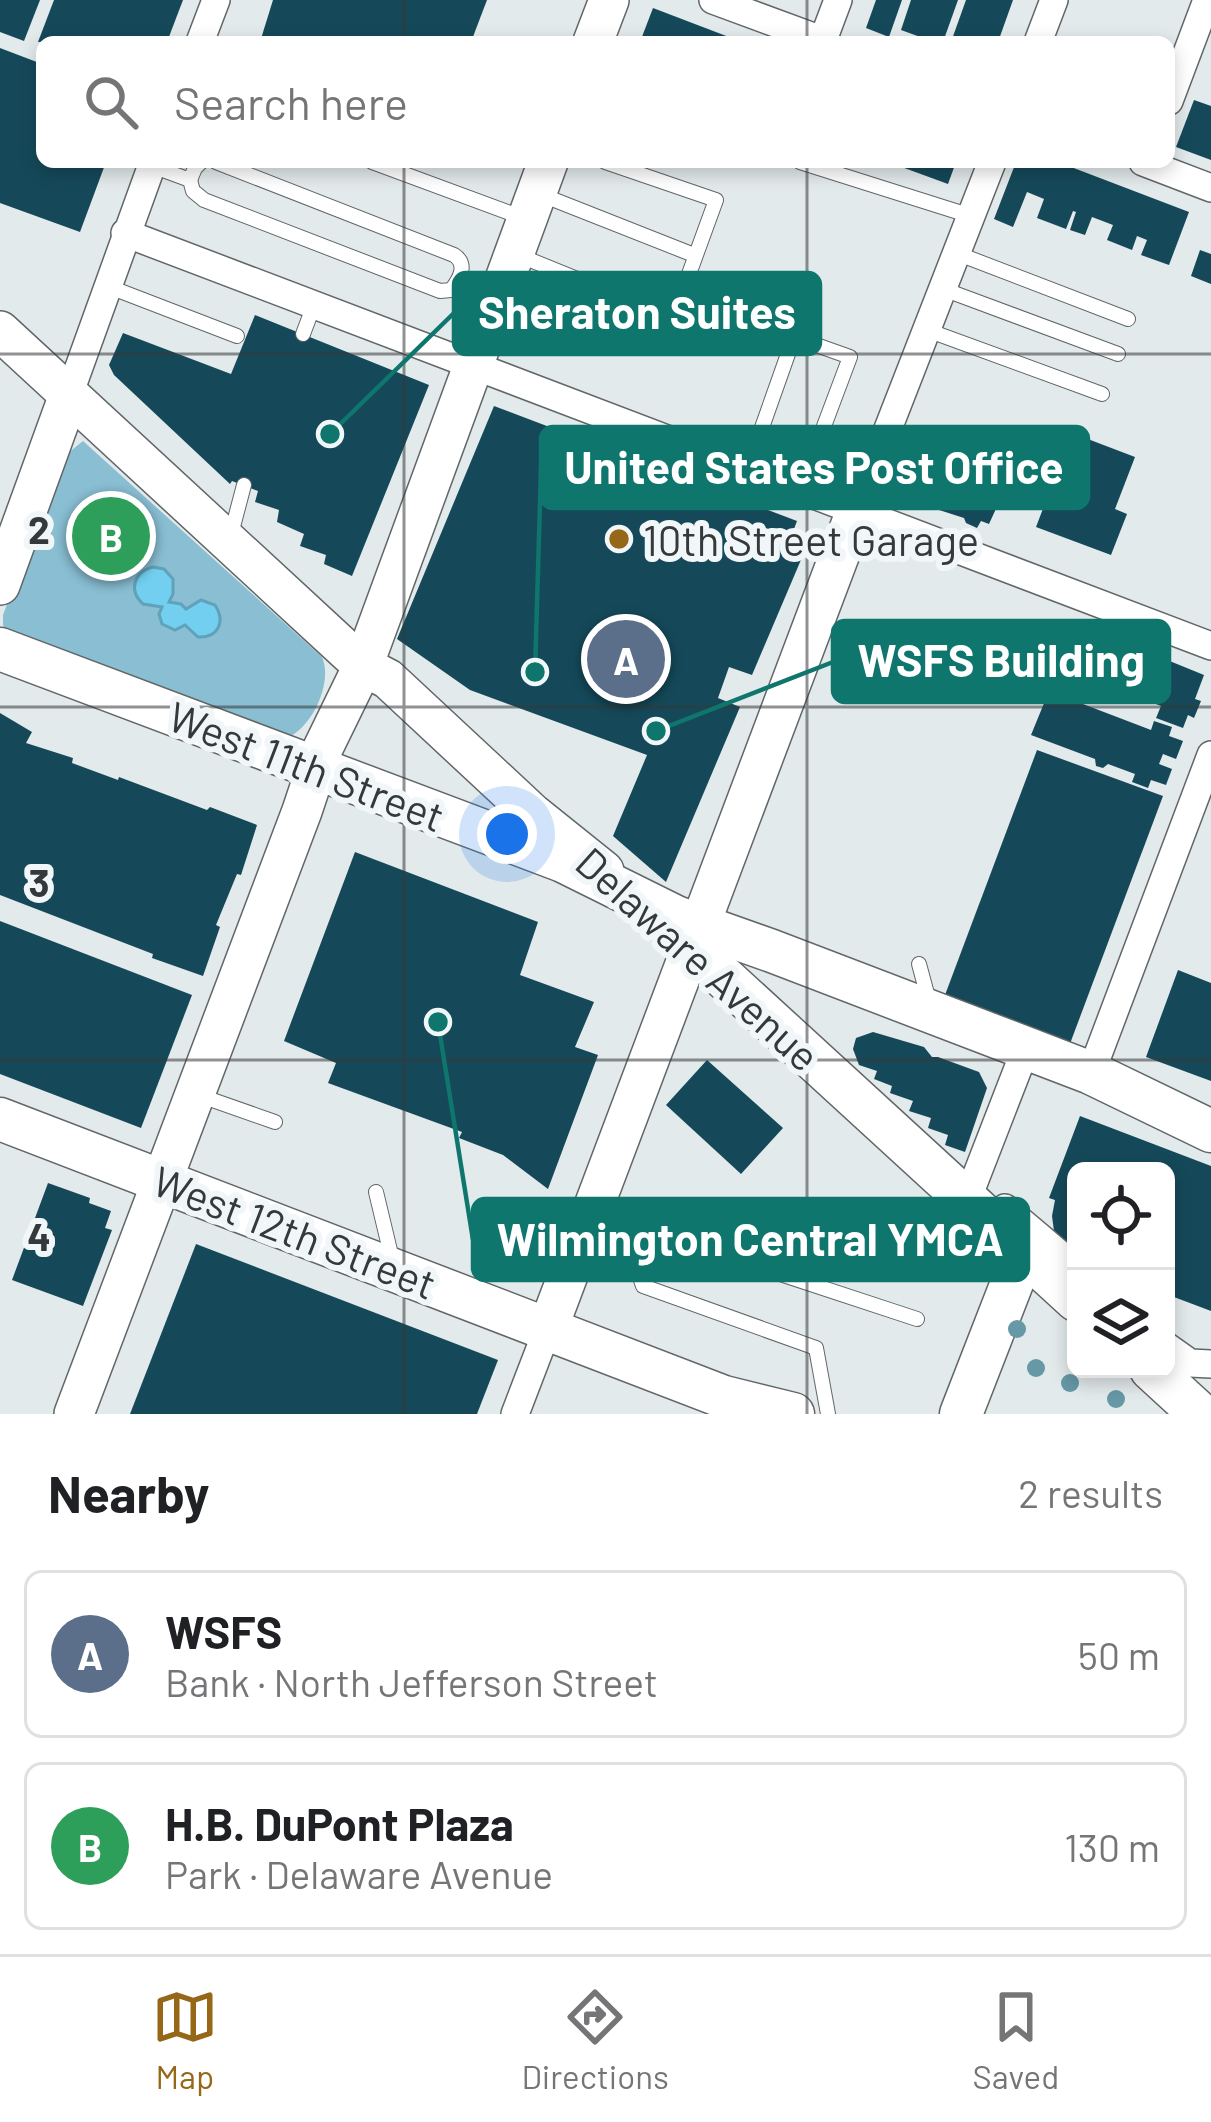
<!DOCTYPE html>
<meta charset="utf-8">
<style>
:root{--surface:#fff;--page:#f2f2f2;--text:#202124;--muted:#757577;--line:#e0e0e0;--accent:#976718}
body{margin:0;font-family:Barlow,sans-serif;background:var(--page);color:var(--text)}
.controls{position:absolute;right:36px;bottom:36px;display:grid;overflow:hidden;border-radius:18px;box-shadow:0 6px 18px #0003}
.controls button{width:108px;height:108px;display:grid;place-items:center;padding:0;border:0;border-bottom:3px solid var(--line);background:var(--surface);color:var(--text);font:60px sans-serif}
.you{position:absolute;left:507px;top:834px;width:42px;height:42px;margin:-30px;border:9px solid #fff;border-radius:50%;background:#1a73e8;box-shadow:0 0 0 18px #1a73e833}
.badge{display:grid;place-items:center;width:78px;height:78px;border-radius:50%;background:var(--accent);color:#fff;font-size:39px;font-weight:700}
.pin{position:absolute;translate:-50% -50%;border:6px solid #fff;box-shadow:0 3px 12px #0006}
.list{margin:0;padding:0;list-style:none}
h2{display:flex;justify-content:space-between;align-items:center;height:156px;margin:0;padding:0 48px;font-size:51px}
h2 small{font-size:39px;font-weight:400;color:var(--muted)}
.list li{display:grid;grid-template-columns:78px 1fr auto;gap:36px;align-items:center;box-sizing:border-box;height:168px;margin:0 24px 24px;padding:0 24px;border:3px solid var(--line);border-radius:18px}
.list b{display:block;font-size:45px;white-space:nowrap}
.list p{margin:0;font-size:39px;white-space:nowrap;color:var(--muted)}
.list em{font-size:39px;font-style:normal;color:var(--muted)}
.icon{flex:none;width:66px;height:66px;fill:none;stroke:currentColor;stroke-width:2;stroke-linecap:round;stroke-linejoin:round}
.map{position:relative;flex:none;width:1211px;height:1414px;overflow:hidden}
.search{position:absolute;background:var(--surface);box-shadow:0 6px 18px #0003;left:36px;right:36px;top:36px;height:132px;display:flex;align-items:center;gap:30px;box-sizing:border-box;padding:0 42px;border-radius:18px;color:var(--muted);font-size:45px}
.sheet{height:540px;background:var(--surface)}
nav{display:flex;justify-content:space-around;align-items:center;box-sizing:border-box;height:168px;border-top:3px solid var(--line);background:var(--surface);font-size:33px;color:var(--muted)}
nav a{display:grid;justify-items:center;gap:6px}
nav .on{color:var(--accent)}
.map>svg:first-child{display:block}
.green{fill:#89bed3}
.water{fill:#72cff0;stroke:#60a2b9;stroke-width:3}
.building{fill:#154959}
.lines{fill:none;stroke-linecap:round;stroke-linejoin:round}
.lane-casing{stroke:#616668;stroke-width:16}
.street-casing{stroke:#616668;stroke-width:30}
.secondary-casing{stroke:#616668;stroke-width:42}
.primary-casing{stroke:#616668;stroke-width:45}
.lane{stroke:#fff;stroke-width:14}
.street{stroke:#fff;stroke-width:27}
.secondary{stroke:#fff;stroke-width:39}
.primary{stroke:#fff;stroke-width:42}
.tree{fill:#6698a5}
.grid{fill:none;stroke:#36393a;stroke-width:3;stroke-opacity:0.55}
.poi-dot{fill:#976718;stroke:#f1f7f9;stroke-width:4.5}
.labels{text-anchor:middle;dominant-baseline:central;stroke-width:12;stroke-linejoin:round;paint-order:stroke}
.poi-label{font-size:42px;fill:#36393a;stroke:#f1f7f9;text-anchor:start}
.street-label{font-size:42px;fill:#36393a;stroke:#f1f7f9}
.grid-label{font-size:39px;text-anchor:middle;font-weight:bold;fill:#36393a;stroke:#f1f7f9;stroke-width:12;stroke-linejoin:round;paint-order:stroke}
.leader{fill:none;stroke:#0f766e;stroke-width:4.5}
.callout-dot{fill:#0f766e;stroke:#f1f7f9;stroke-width:4.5}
.callout{fill:#0f766e;stroke:#0f766e;stroke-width:4.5}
.callout-label{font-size:45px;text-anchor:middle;font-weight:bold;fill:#fff}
</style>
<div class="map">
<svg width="1211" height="1414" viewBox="0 0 1211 1414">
<rect width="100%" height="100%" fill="#e3eaec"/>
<path class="green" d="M 83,441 L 322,657 C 333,682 313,725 289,737 L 8,636 L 3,625 L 3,615 L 62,458 Z"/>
<path class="water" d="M 153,567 L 164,569 L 173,579 L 173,594 L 169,602 L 181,604 L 186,609 L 201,600 L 215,605 C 226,622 218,638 198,637 L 185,625 L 175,630 L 162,624 L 159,614 L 162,607 L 143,604 C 128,590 134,572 153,567 Z"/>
<g class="building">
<path d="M 0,0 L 40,0 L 24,41 L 0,32 Z"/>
<path d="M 54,0 L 183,0 L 167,42 L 38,42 Z"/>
<path d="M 273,0 L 487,0 L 471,42 L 260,42 Z"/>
<path d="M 876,0 L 902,0 L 889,37 L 866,28 Z"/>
<path d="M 911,0 L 958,0 L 943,42 L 934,42 L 901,30 Z"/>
<path d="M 966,0 L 1013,0 L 998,42 L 951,42 Z"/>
<path d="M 653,8 L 742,42 L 640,42 Z"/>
<path d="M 0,48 L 42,64 L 42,162 L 106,162 L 80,232 L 0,203 Z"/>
<path d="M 1194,100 L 1211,106 L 1211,160 L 1176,147 Z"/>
<path d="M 888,162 L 956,162 L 948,184 Z"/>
<path d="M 1016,162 L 1058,162 L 1189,212 L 1169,265 L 1141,255 L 1147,240 L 1137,236 L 1132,250 L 1107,240 L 1113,225 L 1092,217 L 1085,235 L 1070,230 L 1076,212 L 1073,211 L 1066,229 L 1037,218 L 1044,199 L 1027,192 L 1013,227 L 994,219 Z"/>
<path d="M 1200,250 L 1211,254 L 1211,284 L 1191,276 Z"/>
<path d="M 255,315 L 429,385 L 352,576 L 324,564 L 326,555 L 300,546 L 304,534 L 277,522 L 279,510 L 255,502 L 258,491 L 232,481 L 230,484 L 114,375 L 109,365 L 123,333 L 231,374 Z"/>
<path d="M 494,406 L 797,521 L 791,537 L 809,541 L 752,675 L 729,667 L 718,698 L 740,707 L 666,882 L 613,836 L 647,755 L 470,690 L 397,639 Z"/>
<path d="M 1072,433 L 1135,457 L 1115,509 L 1127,514 L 1111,555 L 1036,527 Z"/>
<path d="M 939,445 L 950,449 L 959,448 L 965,454 L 964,457 L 1005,475 L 993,497 L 1000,500 L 989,524 L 981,521 L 977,528 L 966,523 L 964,518 L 908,500 L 926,452 L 935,456 Z"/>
<path d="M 1150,653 L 1204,675 L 1195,699 L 1201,701 L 1194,718 L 1188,715 L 1183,728 L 1156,718 L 1161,706 L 1133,695 Z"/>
<path d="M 1049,691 L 1151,730 L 1154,721 L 1172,727 L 1169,736 L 1183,741 L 1176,759 L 1163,754 L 1159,764 L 1172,769 L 1166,785 L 1151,780 L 1148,788 L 1132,782 L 1135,774 L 1108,764 L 1103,768 L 1096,766 L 1095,759 L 1031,735 Z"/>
<path d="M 0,713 L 32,732 L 26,743 L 73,758 L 72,763 L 118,780 L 119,777 L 207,810 L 210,807 L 257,825 L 241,875 L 237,874 L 216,925 L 220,927 L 203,976 L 152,958 L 153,954 L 0,895 Z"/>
<path d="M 1037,750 L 1163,796 L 1068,1049 L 942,1003 Z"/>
<path d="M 355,852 L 538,922 L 520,975 L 594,1002 L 575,1047 L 598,1055 L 548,1189 L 503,1155 L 459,1138 L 462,1132 L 328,1083 L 336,1063 L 284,1041 Z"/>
<path d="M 0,921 L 192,995 L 141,1128 L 0,1074 Z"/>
<path d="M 1178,970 L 1211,983 L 1211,1081 L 1146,1057 Z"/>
<path d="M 873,1032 L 924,1047 L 932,1057 L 938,1057 L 979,1072 L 987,1088 L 965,1152 L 945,1145 L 948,1135 L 928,1128 L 931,1118 L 909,1111 L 913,1101 L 890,1093 L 892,1086 L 874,1079 L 877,1071 L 859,1065 L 853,1049 L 856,1038 Z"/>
<path d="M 707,1060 L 783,1128 L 741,1174 L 666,1105 Z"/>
<path d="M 1080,1116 L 1211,1166 L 1211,1311 L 1166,1294 L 1166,1171 L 1076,1171 L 1076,1260 L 1058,1238 L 1054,1231 L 1052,1216 L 1055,1200 L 1049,1198 Z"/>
<path d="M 48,1183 L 90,1198 L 89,1203 L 111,1211 L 105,1228 L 112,1230 L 83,1306 L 12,1280 Z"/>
<path d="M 196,1244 L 498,1360 L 477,1414 L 130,1414 Z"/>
</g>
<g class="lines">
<defs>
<g id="lane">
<path d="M 372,162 L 521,217"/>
<path d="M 800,162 L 971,216"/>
<path d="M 152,166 L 190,180 L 193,191 L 204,200 L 440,291 L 451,290 C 460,279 468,264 454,255 L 216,162"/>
<path d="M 190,180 L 195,168 L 201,162"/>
<path d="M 542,195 L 694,255"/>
<path d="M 956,253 L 1128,319"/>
<path d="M 518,255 L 673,318 L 716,200 L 605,162"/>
<path d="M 107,286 L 237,336"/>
<path d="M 943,289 L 1118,354"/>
<path d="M 927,330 L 1102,394"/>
<path d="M 303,334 L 314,305"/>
<path d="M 747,470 L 794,337 L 850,357 L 800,490"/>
<path d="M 230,538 L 244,485"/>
<path d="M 919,964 L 929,1001"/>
<path d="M 201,1096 L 275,1122"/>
<path d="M 376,1192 L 393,1263"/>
<path d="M 598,1210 L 674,1239 L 917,1319"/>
<path d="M 652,1231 L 639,1274 L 643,1286 L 816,1348 L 828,1414"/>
</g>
<g id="street">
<path d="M 713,0 L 827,42"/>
<path d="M 823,40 L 838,0"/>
<path d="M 200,42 L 216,0"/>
<path d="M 1038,42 L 1054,0"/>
<path d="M 1169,101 L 1207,0"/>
<path d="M 1143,162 L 1211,188"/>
<path d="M 125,233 L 1211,646"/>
<path d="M 69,395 L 153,162"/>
<path d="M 856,511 L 992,162"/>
<path d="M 1091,1073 L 1211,755"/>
<path d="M 967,1200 L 1026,1048"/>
<path d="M 1005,1208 L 1076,1268"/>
<path d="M 1166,1346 L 1190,1363 L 1211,1364"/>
<path d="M 515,1414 L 548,1328"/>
</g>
<g id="secondary">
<path d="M 593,42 L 609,0"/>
<path d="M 0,331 L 363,666 L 388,679 L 533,814 L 604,871"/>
<path d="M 0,585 L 69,395"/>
<path d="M 548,1328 L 856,511"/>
<path d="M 74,1414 L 302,811 L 323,748 L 363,666 L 548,162"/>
</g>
<g id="primary">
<path d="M 0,649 L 563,861 L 676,917 L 772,951 L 1091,1073 L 1211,1131"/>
<path d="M 659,918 L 1076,1300"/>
<path d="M 0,1119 L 724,1397 L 793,1414"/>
<path d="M 1151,1369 L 1200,1414"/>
<path d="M 961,1414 L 1024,1252"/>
</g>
</defs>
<use href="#lane" class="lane-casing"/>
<use href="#street" class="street-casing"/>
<use href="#secondary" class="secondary-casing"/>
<use href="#primary" class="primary-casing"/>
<use href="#lane" class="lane"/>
<use href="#street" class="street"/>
<use href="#secondary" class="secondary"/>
<use href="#primary" class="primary"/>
</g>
<g class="tree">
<circle cx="1017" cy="1329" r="9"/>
<circle cx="1036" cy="1368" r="9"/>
<circle cx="1070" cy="1383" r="9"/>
<circle cx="1116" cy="1399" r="9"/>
</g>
<path class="grid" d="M 404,0 L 404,42M 807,0 L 807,42M 404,162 L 404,1414M 807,162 L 807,1414M 0,354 L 1211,354M 0,707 L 1211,707M 0,1060 L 1211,1060"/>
<circle class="poi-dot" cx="619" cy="539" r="12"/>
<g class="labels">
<g class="poi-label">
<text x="643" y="539">10th Street Garage</text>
</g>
<g class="street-label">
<text transform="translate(307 765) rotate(21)">West 11th Street</text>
<text transform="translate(699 958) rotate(42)">Delaware Avenue</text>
<text transform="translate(295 1231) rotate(21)">West 12th Street</text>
</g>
</g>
<g class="grid-label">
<text x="39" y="544">2</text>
<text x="39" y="897">3</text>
<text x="39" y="1251">4</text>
</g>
<path class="leader" d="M330 434L454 313M535 672L541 468M656 731L833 662M438 1022L473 1240"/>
<g class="callout-dot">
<circle cx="330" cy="434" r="12"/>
<circle cx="535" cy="672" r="12"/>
<circle cx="656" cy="731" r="12"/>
<circle cx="438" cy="1022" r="12"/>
</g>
<g class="callout">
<rect x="454" y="273" width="366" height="81" rx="12"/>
<rect x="541" y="427" width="547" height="81" rx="12"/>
<rect x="833" y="621" width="336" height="81" rx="12"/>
<rect x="473" y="1199" width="555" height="81" rx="12"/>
</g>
<g class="callout-label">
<text x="637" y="329">Sheraton Suites</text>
<text x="814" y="484">United States Post Office</text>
<text x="1001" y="677">WSFS Building</text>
<text x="750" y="1256">Wilmington Central YMCA</text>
</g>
</svg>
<div class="controls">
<button><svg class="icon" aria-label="locate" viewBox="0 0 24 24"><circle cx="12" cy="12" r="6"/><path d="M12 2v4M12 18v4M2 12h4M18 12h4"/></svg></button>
<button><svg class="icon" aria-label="layers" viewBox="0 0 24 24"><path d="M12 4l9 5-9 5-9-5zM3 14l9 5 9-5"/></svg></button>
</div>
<div class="you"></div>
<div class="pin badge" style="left:626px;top:659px;background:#5c6f8a">A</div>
<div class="pin badge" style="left:111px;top:536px;background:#2e9e5b">B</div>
<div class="search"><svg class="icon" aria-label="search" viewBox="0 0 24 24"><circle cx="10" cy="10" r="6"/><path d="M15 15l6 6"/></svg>Search here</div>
</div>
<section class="sheet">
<h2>Nearby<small>2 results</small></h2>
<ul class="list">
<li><span class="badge" style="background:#5c6f8a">A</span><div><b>WSFS</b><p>Bank · North Jefferson Street</p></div><em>50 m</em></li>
<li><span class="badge" style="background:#2e9e5b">B</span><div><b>H.B. DuPont Plaza</b><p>Park · Delaware Avenue</p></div><em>130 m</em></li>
</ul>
</section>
<nav>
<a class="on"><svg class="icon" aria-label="map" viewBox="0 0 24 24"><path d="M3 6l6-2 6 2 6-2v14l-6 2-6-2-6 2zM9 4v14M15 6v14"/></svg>Map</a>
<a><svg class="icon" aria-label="directions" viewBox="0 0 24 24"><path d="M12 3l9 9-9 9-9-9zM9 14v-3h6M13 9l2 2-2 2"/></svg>Directions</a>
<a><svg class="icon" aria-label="saved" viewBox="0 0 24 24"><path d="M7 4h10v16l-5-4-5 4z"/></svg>Saved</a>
</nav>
